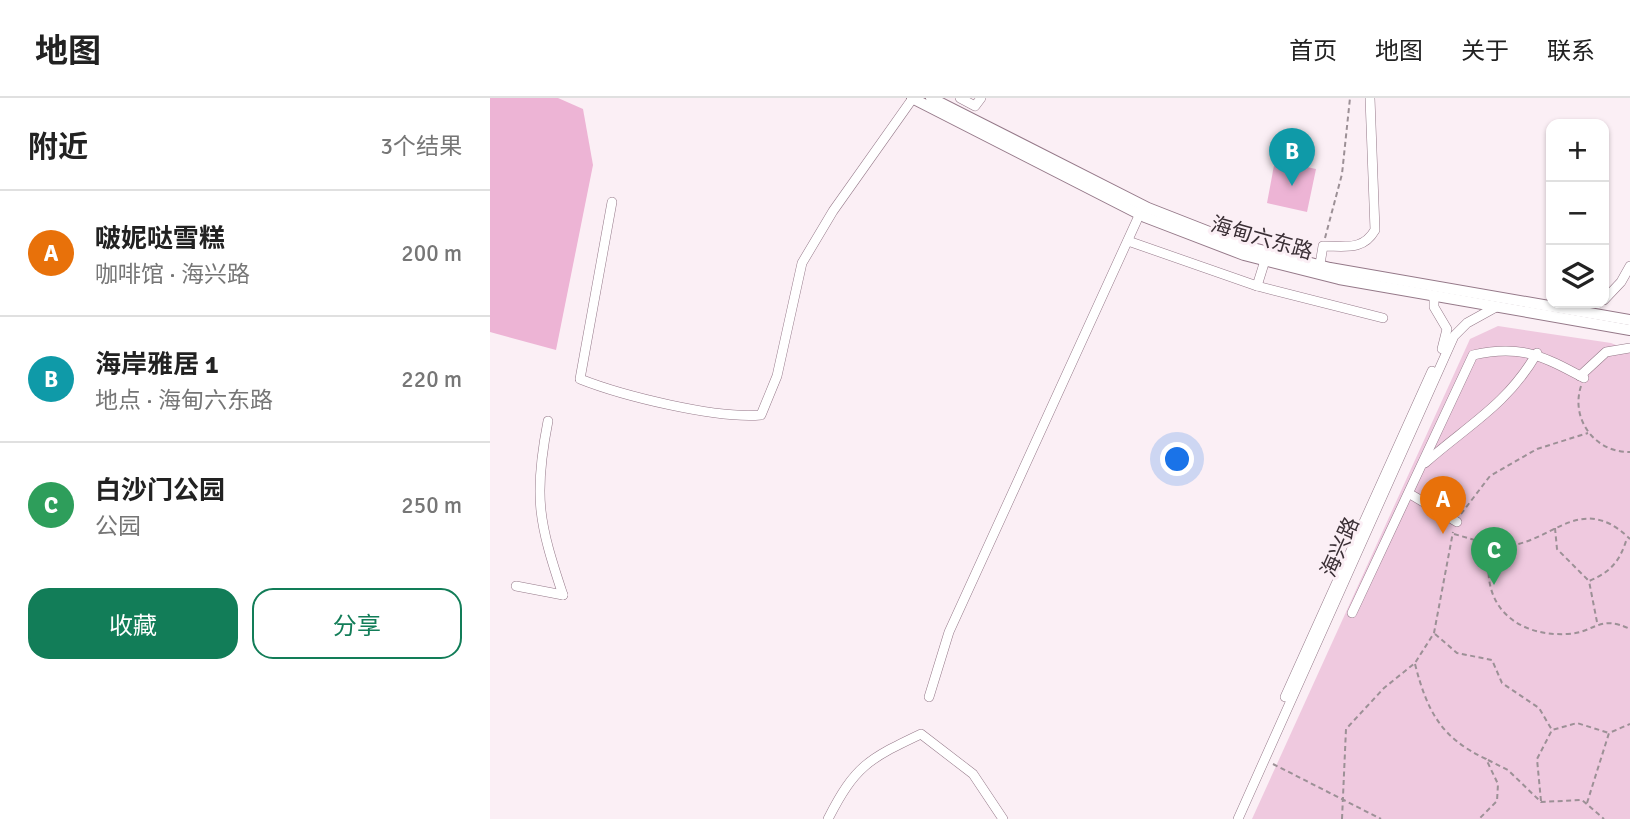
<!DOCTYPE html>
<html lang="zh">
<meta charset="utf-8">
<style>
:root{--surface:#fff;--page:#f2f2f2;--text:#222;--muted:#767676;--line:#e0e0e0;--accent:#127d58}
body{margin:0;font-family:Signika,"Noto Sans SC",sans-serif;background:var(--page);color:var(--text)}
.controls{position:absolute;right:21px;top:21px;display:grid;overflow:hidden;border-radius:14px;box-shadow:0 2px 5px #0004}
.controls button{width:63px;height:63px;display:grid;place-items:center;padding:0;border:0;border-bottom:2px solid var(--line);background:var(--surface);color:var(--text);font:35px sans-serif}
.you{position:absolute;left:688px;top:362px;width:24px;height:24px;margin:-18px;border:5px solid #fff;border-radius:50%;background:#1a73e8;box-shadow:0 0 0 10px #1a73e833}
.badge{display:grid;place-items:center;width:46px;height:46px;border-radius:50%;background:var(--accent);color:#fff;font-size:23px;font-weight:700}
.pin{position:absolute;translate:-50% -58px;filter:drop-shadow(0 2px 4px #0008)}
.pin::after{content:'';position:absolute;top:37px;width:24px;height:21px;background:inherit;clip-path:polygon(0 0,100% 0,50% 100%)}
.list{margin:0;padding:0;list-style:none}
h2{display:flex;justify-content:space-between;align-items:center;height:91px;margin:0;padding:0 28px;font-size:30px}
h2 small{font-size:23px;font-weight:400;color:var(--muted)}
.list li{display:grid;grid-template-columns:46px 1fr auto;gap:21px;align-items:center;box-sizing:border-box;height:126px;padding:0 28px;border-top:2px solid var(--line)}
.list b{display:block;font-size:26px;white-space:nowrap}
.list p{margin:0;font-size:23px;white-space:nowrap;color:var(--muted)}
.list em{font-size:23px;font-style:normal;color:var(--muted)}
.actions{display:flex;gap:14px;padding:21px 28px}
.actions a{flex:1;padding:16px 0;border:2px solid var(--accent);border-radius:21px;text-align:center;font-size:24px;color:var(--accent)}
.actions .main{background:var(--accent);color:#fff}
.icon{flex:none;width:38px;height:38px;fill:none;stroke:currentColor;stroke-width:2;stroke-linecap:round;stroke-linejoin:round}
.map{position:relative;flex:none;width:1140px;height:721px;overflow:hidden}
header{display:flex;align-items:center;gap:42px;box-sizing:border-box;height:98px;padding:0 35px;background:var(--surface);border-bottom:2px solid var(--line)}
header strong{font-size:33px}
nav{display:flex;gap:38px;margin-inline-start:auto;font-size:24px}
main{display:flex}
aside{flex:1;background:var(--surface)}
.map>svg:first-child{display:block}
.green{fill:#efc9df}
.building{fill:#edb4d5}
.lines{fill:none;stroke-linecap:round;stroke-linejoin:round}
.minor-casing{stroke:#957989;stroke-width:10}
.major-casing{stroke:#957989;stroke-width:12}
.path{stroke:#9c9096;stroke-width:2;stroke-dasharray:5 3.5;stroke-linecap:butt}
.minor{stroke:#fff;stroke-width:9}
.major{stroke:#fff;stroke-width:10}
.labels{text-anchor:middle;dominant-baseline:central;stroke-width:6;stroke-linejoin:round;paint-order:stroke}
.street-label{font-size:21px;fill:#3a2f35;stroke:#fbeff5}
</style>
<header>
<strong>地图</strong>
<nav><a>首页</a><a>地图</a><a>关于</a><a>联系</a></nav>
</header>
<main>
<aside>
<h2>附近<small>3个结果</small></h2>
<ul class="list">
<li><span class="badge" style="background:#e8710a">A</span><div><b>啵妮哒雪糕</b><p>咖啡馆 · 海兴路</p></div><em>200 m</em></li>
<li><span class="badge" style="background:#0f9aa8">B</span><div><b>海岸雅居 1</b><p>地点 · 海甸六东路</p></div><em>220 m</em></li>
<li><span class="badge" style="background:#2e9e5b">C</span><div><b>白沙门公园</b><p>公园</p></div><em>250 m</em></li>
</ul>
<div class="actions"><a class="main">收藏</a><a>分享</a></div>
</aside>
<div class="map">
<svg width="1140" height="721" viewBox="0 0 1140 721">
<rect width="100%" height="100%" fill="#fbeff5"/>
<path class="green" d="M 1008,228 L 1121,245 L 1140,253 L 1140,721 L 762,721 L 980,241 Z"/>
<g class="building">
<path d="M 0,0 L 68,0 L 93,11 L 103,67 L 66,252 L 0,234 Z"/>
<path d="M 785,62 L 826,71 L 817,114 L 777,105 Z"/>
</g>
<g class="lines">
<defs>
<g id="minor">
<path d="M 470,0 L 485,8 L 491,0"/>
<path d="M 122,104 L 90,281 C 133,298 226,321 271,317 L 287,278 L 312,165 L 343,113 L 423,0"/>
<path d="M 638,143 L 767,188 L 893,220"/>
<path d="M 829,172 L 833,148 C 855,148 873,153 885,132 L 880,0"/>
<path d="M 767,188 L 777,156"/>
<path d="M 944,198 L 944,209 L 957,231 L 952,251"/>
<path d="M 1114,202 L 1131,184 L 1140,168"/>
<path d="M 1090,278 L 1116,254 L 1140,250"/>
<path d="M 58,323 C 43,399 49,425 73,497"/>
<path d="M 935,365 C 978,327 1017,307 1047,255"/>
<path d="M 920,396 L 967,424"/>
<path d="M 26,488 L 73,497"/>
<path d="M 862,515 L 983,257 C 1031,246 1053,258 1094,280"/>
<path d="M 439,599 L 459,534 L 652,111"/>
<path d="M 795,599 L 942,273"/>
<path d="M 338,721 C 365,668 378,661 431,636 L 483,676 L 513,721"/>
<path d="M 748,721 L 964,238 L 977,225 L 1006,209"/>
</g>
<g id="major">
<path d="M 422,0 L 655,119 L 754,157 L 849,181 L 1140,232"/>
<path d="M 441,0 L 658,110 L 755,148 L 840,170 L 1140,222"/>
</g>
</defs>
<use href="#minor" class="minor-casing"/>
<use href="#major" class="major-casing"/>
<g class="path">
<path d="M 835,140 L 852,76 L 860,0"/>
<path d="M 1091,288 C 1080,322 1106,355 1140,354"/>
<path d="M 971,416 L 1000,378 L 1047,351 L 1098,335"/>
<path d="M 1065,430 L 1067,451 L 1098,482"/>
<path d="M 964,436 L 1002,447 C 987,503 1022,539 1078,536 C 1104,535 1109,516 1140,531"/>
<path d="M 1003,447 C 1057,456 1086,388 1140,441"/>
<path d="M 1107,524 L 1099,483 C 1121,474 1130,463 1137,440"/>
<path d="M 945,536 L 967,555 L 1002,562 L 1012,585 L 1049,610 L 1062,632"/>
<path d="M 925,566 C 937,613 951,640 996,661 L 1008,686 L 1007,703 L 989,721"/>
<path d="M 998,662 L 1018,672 L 1051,704 L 1092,702 L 1114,721"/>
<path d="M 783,666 L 891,721"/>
<path d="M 1051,703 L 1047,661 L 1062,632 L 1087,625 L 1119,635"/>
<path d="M 1097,705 L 1119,635 L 1140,626"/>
<path d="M 852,721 L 856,631 L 894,590 L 925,565 L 944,535 L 963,434"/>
</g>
<use href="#minor" class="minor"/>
<use href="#major" class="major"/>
</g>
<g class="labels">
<g class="street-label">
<text transform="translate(772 140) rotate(16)">海甸六东路</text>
<text transform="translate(850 449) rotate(-66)">海兴路</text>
</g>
</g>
</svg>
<div class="controls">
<button>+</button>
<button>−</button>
<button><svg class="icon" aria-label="layers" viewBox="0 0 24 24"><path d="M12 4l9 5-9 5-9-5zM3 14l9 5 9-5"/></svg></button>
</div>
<div class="you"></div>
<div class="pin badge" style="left:953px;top:436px;background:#e8710a">A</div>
<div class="pin badge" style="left:802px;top:88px;background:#0f9aa8">B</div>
<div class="pin badge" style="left:1004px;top:487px;background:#2e9e5b">C</div>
</div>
</main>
